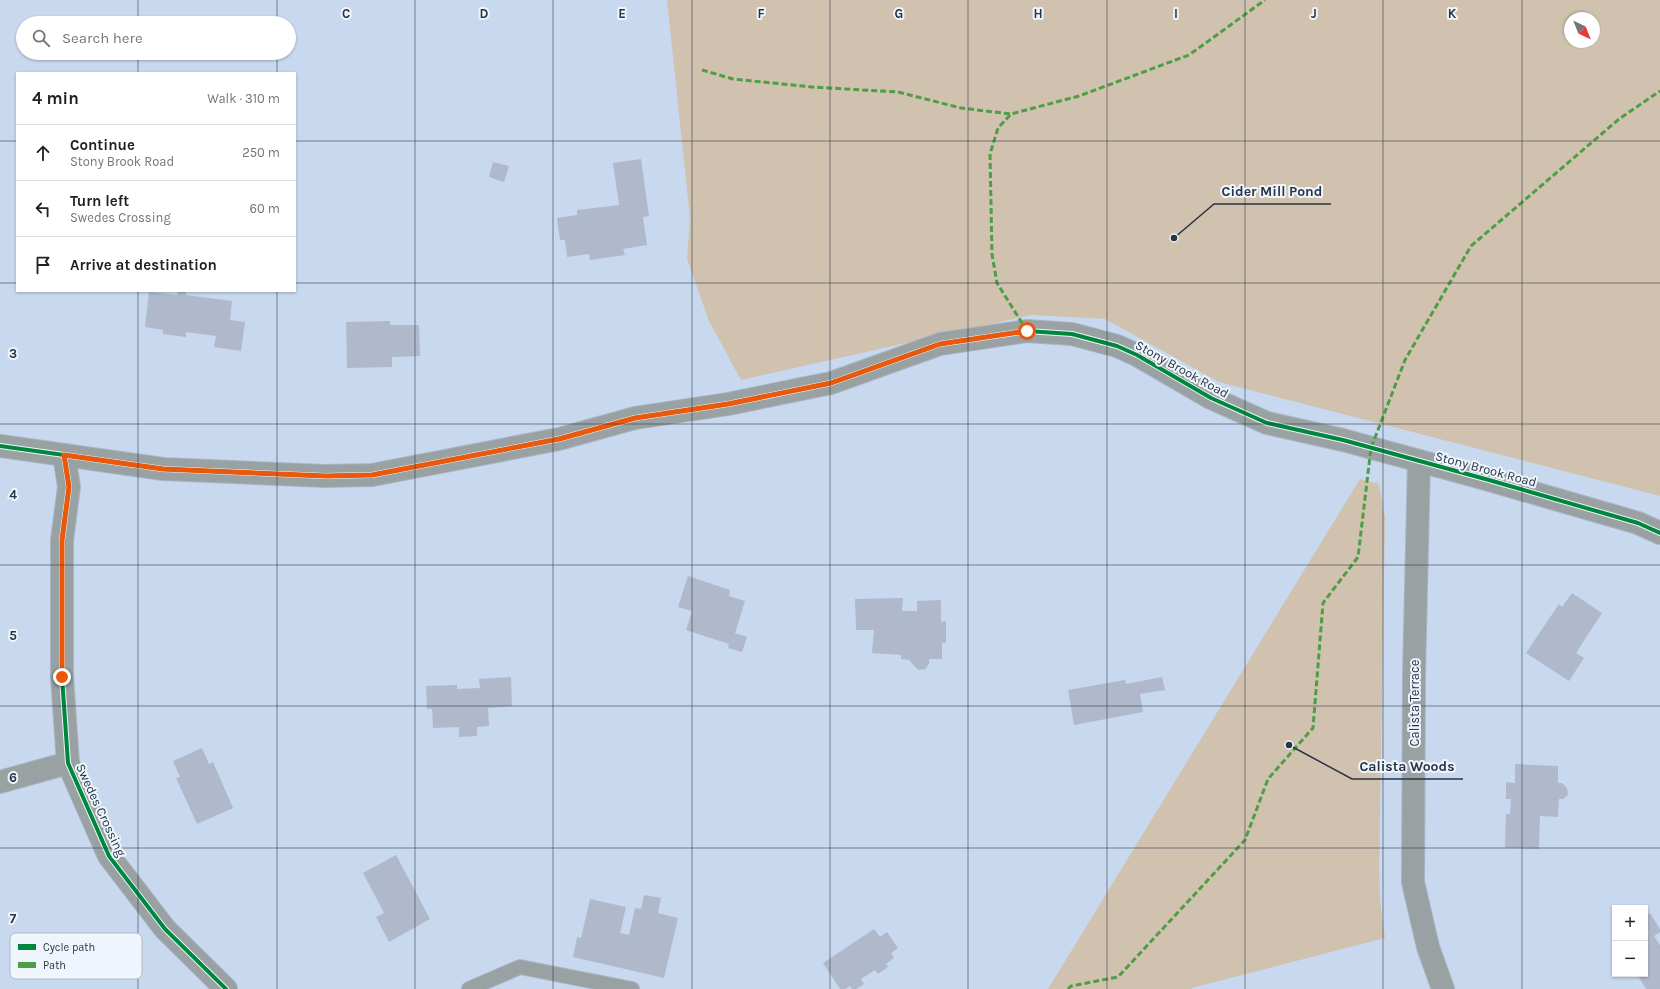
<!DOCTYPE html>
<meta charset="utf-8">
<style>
:root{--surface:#fff;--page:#f2f2f2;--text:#202124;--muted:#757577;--line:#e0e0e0}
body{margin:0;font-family:Karla,sans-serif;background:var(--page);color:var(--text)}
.controls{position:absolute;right:12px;bottom:12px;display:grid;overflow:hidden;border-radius:0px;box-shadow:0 1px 3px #0004}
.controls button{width:36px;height:36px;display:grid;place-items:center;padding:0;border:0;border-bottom:1px solid var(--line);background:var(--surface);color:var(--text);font:20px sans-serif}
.compass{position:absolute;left:1564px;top:12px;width:36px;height:36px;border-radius:50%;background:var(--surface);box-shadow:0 1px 3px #0004;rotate:137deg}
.stop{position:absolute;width:12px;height:12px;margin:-9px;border:3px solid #ea580c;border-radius:50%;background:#fff}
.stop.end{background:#ea580c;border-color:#fff;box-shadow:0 1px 4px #0008}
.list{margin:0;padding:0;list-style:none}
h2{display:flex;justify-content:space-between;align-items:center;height:52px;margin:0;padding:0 16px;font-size:17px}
h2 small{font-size:13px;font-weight:400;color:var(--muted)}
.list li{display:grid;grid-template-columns:26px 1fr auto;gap:12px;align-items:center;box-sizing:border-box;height:56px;padding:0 16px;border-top:1px solid var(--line)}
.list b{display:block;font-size:15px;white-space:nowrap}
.list p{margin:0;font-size:13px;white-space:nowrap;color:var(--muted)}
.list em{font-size:13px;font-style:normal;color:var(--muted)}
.icon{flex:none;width:22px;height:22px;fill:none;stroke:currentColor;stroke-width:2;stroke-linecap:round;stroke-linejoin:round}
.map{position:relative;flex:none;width:1660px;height:989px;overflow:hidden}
.search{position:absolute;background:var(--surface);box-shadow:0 1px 3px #0004;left:16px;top:16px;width:280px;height:44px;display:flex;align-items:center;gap:10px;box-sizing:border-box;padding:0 14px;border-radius:22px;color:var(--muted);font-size:15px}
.panel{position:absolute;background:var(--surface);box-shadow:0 1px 3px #0004;left:16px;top:72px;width:280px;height:220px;border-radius:0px}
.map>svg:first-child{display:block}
.green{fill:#d0c2af;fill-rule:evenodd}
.building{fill:#b0b9cb}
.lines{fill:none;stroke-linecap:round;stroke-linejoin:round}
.lane-casing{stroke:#a8b5c5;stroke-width:16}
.street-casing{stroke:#a8b5c5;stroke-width:24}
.lane{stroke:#9aa1a3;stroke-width:14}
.street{stroke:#9aa1a3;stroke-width:22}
.quiet{stroke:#4e9e46;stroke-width:3;stroke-dasharray:6 3;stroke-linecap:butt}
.cycleway-casing{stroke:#eff5fd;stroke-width:6}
.cycleway{stroke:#00873e;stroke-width:4}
.route{stroke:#ea580c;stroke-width:5}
.grid{fill:none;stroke:#283443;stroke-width:1;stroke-opacity:0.55}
.labels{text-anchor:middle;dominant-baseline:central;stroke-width:4;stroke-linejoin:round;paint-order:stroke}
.street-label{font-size:13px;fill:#283443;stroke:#eff5fd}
.key{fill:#eff5fd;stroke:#b3bbc5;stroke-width:1}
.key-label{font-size:11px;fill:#283443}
.grid-label{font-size:13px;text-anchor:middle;font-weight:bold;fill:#283443;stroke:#eff5fd;stroke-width:4;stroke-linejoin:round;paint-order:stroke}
.leader{fill:none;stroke:#283443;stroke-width:1.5}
.callout-dot{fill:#283443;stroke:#eff5fd;stroke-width:1.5}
.callout-label{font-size:14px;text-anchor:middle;font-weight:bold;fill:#283443;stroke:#eff5fd;stroke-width:4;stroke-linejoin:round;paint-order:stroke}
</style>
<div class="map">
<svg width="1660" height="989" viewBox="0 0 1660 989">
<rect width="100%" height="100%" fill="#c8d8ee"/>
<g class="green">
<path d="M 667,0 L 1660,0 L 1660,496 L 1219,382 L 1105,319 L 1031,315 L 741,380 L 709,321 L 687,259 L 690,218 ZM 1570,18 L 1594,18 L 1594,42 L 1570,42 Z"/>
<path d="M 1360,479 L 1379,484 L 1385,518 L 1379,870 L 1380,901 L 1385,938 L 1192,988 L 1192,989 L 1048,989 Z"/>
</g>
<g class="building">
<path d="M 641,159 L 649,216 L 643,217 L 647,245 L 623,249 L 625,255 L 590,260 L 589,254 L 567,257 L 565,240 L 560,240 L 557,218 L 577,215 L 577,210 L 619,205 L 613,163 Z"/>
<path d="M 493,162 L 509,166 L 504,182 L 489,177 Z"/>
<path d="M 178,291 L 186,291 L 186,295 L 232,301 L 230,320 L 245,322 L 241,351 L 214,347 L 216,336 L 186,332 L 186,337 L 163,334 L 163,330 L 145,327 L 149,292 L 177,295 Z"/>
<path d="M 390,321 L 390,325 L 419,325 L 420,356 L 392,357 L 392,367 L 347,368 L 346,322 Z"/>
<path d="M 688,576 L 730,590 L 729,596 L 745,601 L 735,633 L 747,637 L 742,652 L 728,648 L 729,644 L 686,630 L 692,611 L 678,607 Z"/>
<path d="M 1572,593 L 1602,613 L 1576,653 L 1584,658 L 1569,681 L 1526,653 L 1559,604 L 1562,607 Z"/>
<path d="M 903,598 L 902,611 L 917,611 L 917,601 L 941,600 L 941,622 L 946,621 L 946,643 L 942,643 L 942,659 L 929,659 L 929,664 L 925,669 L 918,670 L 909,660 L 901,659 L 901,655 L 872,653 L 874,630 L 856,630 L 855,599 Z"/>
<path d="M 511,677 L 512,706 L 488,708 L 489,726 L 477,727 L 477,736 L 459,737 L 459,727 L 433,728 L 432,709 L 427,709 L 426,686 L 457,685 L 457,689 L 480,688 L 479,679 Z"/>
<path d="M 1162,677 L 1165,690 L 1140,694 L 1143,712 L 1074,725 L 1068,690 L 1125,680 L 1126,684 Z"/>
<path d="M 202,748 L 209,764 L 213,762 L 233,808 L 197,824 L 176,778 L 180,777 L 173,761 Z"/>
<path d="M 1515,764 L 1558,766 L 1558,783 L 1562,783 L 1567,788 L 1568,795 L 1563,799 L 1559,799 L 1558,817 L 1540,816 L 1539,849 L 1505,848 L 1506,814 L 1510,814 L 1511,799 L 1506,799 L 1506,782 L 1515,783 Z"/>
<path d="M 396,855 L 430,919 L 389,942 L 376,917 L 384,913 L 363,873 Z"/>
<path d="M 644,895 L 661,898 L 658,913 L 678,918 L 664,978 L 573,957 L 577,937 L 581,938 L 590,899 L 626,907 L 620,933 L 629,935 L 635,908 L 641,909 Z"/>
<path d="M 1650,913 L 1660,929 L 1660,932 L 1654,936 L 1660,945 L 1660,989 L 1646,989 L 1637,974 L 1645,974 L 1645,916 Z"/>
<path d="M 874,929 L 880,937 L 887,932 L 898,948 L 891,953 L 894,958 L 886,964 L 888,967 L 878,974 L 875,970 L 861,979 L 864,984 L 856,989 L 852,989 L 850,986 L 845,989 L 840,989 L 823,963 Z"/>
</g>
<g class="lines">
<defs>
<path id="lane" d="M 469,989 L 520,967 L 632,989"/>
<g id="street">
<path d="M 0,446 L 163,469 L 325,476 L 372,475 L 559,439 L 635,418 L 728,404 L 831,383 L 940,344 L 1027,331 L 1072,334 L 1117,346 L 1137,355 L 1211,398 L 1267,423 L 1343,440 L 1489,480 L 1638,523 L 1660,533"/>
<path d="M 64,455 L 69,487 L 62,540 L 62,677 L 68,763 L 109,856 L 165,929 L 226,989"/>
<path d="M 1419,461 L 1414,674 L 1413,882 L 1428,947 L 1443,989"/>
<path d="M 0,782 L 68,763"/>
</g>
</defs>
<use href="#lane" class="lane-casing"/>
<use href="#street" class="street-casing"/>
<use href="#lane" class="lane"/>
<use href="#street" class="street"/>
<g class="quiet">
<path d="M 702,70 L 733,79 L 812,87 L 898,92 L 961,108 L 1011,114"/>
<path d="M 1027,331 L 997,283 L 992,254 L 990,154 L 998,128 L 1011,114 L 1079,96 L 1189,55 L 1265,0"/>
<path d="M 1068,989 L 1071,986 L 1118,977 L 1245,840 L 1268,779 L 1313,728 L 1323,603 L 1358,557 L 1371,448 L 1405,360 L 1471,246 L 1619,119 L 1660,91"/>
</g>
<defs>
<g id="cycleway">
<path d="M 0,446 L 163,469 L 325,476 L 372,475 L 559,439 L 635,418 L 728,404 L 831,383 L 940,344 L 1027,331 L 1072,334 L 1117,346 L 1137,355 L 1211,398 L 1267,423 L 1343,440 L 1489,480 L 1638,523 L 1660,533"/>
<path d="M 64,455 L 69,487 L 62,540 L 62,677 L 68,763 L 109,856 L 165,929 L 226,989"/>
</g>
</defs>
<use href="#cycleway" class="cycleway-casing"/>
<use href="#cycleway" class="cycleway"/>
</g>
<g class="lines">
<path class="route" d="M 62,677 L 62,540 L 69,487 L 64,455 L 163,469 L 326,476 L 372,475 L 559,439 L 635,418 L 728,404 L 831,383 L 940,344 L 1027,331"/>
</g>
<path class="grid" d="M 138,0 L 138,23M 277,0 L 277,23M 415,0 L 415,989M 553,0 L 553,989M 692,0 L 692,989M 830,0 L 830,989M 968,0 L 968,989M 1107,0 L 1107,989M 1245,0 L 1245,989M 1383,0 L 1383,989M 1522,0 L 1522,989M 138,53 L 138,73M 277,53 L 277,73M 0,141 L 17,141M 295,141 L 1660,141M 0,283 L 17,283M 295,283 L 1660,283M 138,291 L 138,989M 277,291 L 277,989M 0,424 L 1660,424M 0,565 L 1660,565M 0,706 L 1660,706M 0,848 L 1660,848"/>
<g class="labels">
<g class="street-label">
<text transform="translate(1182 369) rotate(29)">Stony Brook Road</text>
<text transform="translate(1486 469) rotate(15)">Stony Brook Road</text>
<text transform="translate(1414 703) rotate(-90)">Calista Terrace</text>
<text transform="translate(101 810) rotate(65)">Swedes Crossing</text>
</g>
</g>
<rect x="10" y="933" width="132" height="46" rx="6" class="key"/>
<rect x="18" y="944" width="18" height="6" fill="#00873e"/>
<rect x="18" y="962" width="18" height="6" fill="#4e9e46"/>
<g class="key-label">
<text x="43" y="951">Cycle path</text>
<text x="43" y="969">Path</text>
</g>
<g class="grid-label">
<text x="346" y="18">C</text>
<text x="484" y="18">D</text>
<text x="622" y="18">E</text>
<text x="761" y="18">F</text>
<text x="899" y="18">G</text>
<text x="1038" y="18">H</text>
<text x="1176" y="18">I</text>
<text x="1314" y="18">J</text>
<text x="1452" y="18">K</text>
<text x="13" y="358">3</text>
<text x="13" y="499">4</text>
<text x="13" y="640">5</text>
<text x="13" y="782">6</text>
<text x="13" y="923">7</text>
</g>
<path class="leader" d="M1174 238L1214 204H1331M1289 745L1352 779H1463"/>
<g class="callout-dot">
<circle cx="1174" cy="238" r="4"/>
<circle cx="1289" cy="745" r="4"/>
</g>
<g class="callout-label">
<text x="1272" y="196">Cider Mill Pond</text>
<text x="1407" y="771">Calista Woods</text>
</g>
</svg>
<div class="controls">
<button>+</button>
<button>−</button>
</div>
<svg class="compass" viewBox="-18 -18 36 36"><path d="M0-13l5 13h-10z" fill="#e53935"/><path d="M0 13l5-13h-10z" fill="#757577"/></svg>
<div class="stop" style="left:1027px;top:331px"></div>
<div class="stop end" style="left:62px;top:677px"></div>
<div class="search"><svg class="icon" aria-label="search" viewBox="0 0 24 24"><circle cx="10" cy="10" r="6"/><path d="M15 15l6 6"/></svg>Search here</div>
<section class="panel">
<h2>4 min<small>Walk · 310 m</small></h2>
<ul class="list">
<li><svg class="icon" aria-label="ahead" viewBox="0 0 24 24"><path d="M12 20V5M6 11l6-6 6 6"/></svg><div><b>Continue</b><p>Stony Brook Road</p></div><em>250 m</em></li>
<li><svg class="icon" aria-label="left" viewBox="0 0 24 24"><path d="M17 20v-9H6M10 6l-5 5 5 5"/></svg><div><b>Turn left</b><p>Swedes Crossing</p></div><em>60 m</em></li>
<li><svg class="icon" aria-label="arrive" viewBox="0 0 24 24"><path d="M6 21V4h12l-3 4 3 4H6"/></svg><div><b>Arrive at destination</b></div></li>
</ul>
</section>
</div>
